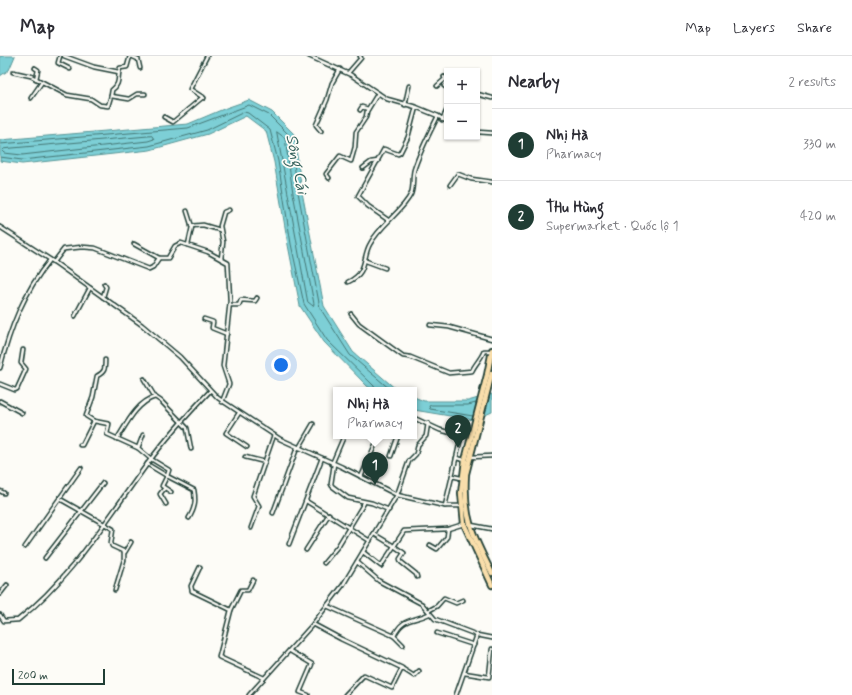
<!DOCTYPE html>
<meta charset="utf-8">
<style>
:root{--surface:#fff;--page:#f7f7f7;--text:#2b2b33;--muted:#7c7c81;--line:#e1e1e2;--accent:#1f3d34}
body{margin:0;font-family:Mynerve,sans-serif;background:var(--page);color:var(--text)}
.controls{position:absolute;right:12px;top:12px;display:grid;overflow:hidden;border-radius:0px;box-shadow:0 1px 3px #0004}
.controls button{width:36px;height:36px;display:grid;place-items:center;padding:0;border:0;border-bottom:1px solid var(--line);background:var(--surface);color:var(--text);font:20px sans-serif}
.scale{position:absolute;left:12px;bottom:10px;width:93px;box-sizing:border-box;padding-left:4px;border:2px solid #1f3d34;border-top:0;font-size:11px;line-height:14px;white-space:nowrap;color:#1f3d34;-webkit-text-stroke:3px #fdfcf7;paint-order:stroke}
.you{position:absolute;left:281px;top:309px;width:14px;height:14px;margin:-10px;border:3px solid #fff;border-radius:50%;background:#1a73e8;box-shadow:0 0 0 6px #1a73e833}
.badge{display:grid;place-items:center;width:26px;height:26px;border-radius:50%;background:var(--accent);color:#fff;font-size:13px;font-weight:700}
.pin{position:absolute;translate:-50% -33px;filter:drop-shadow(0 1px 2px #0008)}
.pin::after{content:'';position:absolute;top:21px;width:14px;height:12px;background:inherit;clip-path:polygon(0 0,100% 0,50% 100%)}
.popup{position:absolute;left:333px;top:331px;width:84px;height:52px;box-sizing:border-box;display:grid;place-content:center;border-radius:0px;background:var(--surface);filter:drop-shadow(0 1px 3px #0005);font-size:13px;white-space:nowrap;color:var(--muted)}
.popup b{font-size:15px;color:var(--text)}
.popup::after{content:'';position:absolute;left:50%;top:100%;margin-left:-8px;border:8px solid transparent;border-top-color:var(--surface)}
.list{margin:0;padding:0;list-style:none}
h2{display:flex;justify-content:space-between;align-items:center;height:52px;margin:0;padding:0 16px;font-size:17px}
h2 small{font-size:13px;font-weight:400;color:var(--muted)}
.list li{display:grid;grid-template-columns:26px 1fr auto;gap:12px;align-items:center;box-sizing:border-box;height:72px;padding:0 16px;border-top:1px solid var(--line)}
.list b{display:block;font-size:15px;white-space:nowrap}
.list p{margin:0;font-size:13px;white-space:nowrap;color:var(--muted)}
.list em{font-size:13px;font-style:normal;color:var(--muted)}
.map{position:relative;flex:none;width:492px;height:639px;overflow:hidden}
header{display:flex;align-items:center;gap:24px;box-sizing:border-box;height:56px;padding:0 20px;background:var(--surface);border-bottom:1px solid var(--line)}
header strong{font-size:19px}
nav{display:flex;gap:22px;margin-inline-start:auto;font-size:14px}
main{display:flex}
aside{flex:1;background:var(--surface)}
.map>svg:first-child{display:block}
.water{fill:#7dcfd6;stroke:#579595}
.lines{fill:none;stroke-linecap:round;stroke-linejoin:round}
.shore{stroke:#457775;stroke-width:1}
.street-casing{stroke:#1f3d34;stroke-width:5.5}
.highway-casing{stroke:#1f3d34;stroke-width:8}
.street{stroke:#fdfcf7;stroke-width:2.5}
.highway{stroke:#f9deab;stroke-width:4.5}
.labels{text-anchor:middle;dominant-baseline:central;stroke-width:3.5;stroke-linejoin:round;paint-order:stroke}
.water-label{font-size:17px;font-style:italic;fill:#36625c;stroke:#fdfcf7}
</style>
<header>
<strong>Map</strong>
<nav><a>Map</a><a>Layers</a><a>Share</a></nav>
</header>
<main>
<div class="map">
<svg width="492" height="639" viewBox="0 0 492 639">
<rect width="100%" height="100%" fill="#fdfcf7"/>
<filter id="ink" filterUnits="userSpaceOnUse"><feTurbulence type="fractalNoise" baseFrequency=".025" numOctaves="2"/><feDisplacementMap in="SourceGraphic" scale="8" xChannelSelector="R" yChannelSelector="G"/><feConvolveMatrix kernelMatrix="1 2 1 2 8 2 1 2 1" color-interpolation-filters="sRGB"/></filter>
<g filter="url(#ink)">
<g class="water">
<path d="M 0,0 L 15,0 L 9,14 L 0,20 Z"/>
<path d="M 249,44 L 272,56 L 294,78 L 302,136 L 324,250 L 353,296 L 397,334 L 373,334 L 367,330 L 324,286 L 300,250 L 288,189 L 274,106 L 266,75 L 246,60 L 208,78 L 150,94 L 22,108 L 0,105 L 0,84 L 188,68 L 226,52 Z"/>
<path d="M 492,338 L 492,356 L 474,364 L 414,354 L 414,341 L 424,345 L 468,345 Z"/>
</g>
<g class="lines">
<g class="shore">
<path d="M 277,76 L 285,82 L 293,137 L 314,248 L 313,250 L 308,246 Z"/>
<path d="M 152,80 L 154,83 L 148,85 L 22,99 L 4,97 L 2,95 L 4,93 Z"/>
<path d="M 0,88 L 188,72 L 249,49 L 269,59 L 290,80 L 298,136 L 320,252 L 350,299 L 391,334"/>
<path d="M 0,101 L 22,104 L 149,90 L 207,74 L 244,56 L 248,57 L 270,74 L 278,105 L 291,188 L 304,248 L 327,284 L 374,330 L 375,334"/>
<path d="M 473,360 L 430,353 L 429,350 L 431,349 L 468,349 L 476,347"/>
</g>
<defs>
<g id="street">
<path d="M 60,0 L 58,7 L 70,13"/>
<path d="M 64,0 L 94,11 L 119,16"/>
<path d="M 130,0 L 127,11 L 120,12 C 117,20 121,28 112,34 L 111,40 L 129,43 L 137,38 L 145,38"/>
<path d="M 131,0 L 138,3 L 140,12"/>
<path d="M 309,0 L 351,19 L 387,43 L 416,51 L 438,60 L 447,66"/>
<path d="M 35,12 L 38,14 L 36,23"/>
<path d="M 13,16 L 31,20 L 67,39 L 91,43 L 100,49 L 108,50 L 111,40"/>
<path d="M 348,17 L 361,2 L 360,0"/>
<path d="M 444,21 L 447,25 L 444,30 L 447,32"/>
<path d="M 437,30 L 445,23"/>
<path d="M 477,38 L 492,42"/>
<path d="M 31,42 L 42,26"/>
<path d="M 204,42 L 190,33 L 207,0"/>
<path d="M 405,49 L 409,30"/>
<path d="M 360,54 L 362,51 L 368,53"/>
<path d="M 164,61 L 173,66 L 203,41"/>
<path d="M 442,64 L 447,54"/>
<path d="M 321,75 L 316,69 L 327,44 L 332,27 L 340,13"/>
<path d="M 477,76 L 492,77"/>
<path d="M 363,112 L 371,106 L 378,105"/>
<path d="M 329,122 L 326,118 L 340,100 L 351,105 L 355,91 L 356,76 L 366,61 L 367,55 L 378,37"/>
<path d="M 450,129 L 458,118 L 471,123 L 492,126"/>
<path d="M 187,155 L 192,171 L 188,189"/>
<path d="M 388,164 L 368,150 L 358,140 L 384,93 L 398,98 L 400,97 L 408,81 L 416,51"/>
<path d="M 191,170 L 203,169 L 220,174"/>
<path d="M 0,171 L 54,206 L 142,269 L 180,301 L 218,342 L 280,383 L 342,411 L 397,439 L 445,450 L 461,450"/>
<path d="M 134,188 L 159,202"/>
<path d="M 221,203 L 223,186 L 220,170 L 224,156 L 229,154"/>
<path d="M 366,205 L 385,212"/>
<path d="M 54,206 L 64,193 L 82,191 L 95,192 L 149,213 L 153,211 L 159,202 L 168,202 L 175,190 L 181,187 L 208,196 L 228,207 L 230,245 L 223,310 L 229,328 L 222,346"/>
<path d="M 348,226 C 368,217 362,202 370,188 C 380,169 403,155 411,138 C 414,130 412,122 414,114 C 420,95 429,78 438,60"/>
<path d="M 103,241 L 106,231 L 104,228"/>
<path d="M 230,249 L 239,249 L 241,244 L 255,245 L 257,242"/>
<path d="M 351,258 L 359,268 L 403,300 L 410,301 L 449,317 L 472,315 C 475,308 481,303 484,295 L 491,295"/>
<path d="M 75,260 L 90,232"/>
<path d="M 204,263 L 213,266 L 212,272 L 227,278"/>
<path d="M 430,269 L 449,271 L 492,283"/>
<path d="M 105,304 C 105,313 105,316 97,320 L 93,341 L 86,360 L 94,365 L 109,368 L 107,378 L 138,392"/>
<path d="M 0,312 C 10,272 24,236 50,204"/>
<path d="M 144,323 L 155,341"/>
<path d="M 0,328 L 15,334 L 17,333 L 26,313 L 21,307 L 23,294"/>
<path d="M 0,345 L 22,357"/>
<path d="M 239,357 L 226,377 L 247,391"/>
<path d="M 414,362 L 440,374 L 459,379 L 461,381 L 445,450"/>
<path d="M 143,379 L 138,392 L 151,403 L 169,414 L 167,420 L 194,434 C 196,446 195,452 189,462"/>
<path d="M 117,383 C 126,369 137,346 155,341 L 161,345 L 187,372 L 191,393"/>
<path d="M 80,389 L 82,389 L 94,365"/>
<path d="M 299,392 L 313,368"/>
<path d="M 391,400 L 398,380"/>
<path d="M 245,401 L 265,406"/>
<path d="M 471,401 L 492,400"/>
<path d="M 456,402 L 465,404"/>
<path d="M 147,408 L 167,420 L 162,430 L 171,436"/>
<path d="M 332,408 L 344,380"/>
<path d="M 334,408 L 331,428 L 332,430 L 348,442 L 372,447 L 389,454"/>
<path d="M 452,420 L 461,422"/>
<path d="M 361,421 L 379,380"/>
<path d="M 164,433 L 160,438 L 166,448"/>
<path d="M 0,435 L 4,437"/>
<path d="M 60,443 L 113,473 L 111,487 L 112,490 L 125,496 L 131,486"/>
<path d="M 306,445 L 370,485"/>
<path d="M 273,457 L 297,392"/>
<path d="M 471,469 L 492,473"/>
<path d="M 251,472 L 259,450 L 253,440 L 274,379"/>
<path d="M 374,478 L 394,490"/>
<path d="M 289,488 L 322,402"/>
<path d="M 430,489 L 437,493 L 447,481 L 448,473"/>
<path d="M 394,490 L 404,497 L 400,503 L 401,506 L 416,518 L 417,521"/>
<path d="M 25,491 L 81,412"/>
<path d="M 306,494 L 329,458"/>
<path d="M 363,496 L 381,510 L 404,475 L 448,473 L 464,468"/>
<path d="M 45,502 L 103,427"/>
<path d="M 357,506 L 379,525 L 422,548 L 435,563 L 477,579 L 492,582"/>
<path d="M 324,507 L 338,490 L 364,447"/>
<path d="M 200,511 L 191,530 L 192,535 L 231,554 L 219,601 L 264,622"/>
<path d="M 115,534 L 124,504 L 124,495"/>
<path d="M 0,538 L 7,529"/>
<path d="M 327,550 L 394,580"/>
<path d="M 231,554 L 241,534 L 248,534 L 253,524"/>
<path d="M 428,555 L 437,550 L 444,542 L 456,547 L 463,544"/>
<path d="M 0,559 L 4,565 L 18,564 C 72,522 108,461 148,407 C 167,381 188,358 210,335"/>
<path d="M 313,568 L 341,583 L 402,612 L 392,632 L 364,619 L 345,639"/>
<path d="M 437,577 L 474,589"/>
<path d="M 403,589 L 394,580 C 403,561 412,566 429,558"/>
<path d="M 290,595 L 312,608 L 300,636 L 308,639"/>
<path d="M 403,613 L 414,620 L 419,615"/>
<path d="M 464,617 L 489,621 L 492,593"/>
<path d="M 249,639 L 313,568 L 343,529 L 397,439 L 409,405 L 416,398 L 418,389 L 426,380 L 428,367"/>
<path d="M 456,639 L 477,579"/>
</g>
<g id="highway">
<path d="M 492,294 L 487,319 L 465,404 L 461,437 L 464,468 L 492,529"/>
<path d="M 492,317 L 466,418 C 463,461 473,480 492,517"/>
</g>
</defs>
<use href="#street" class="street-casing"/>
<use href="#highway" class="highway-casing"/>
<use href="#street" class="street"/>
<use href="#highway" class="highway"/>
</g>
</g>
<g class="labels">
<g class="water-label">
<text transform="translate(297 108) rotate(79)">Sông Cái</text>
</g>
</g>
</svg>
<div class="controls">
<button>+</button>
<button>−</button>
</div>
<div class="scale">200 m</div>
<div class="you"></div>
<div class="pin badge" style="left:375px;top:429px">1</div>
<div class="popup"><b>Nhị Hà</b>Pharmacy</div>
<div class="pin badge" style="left:458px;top:392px">2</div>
</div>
<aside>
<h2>Nearby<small>2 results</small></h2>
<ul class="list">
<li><span class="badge">1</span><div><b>Nhị Hà</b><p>Pharmacy</p></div><em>330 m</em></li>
<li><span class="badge">2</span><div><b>THu Hùng</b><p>Supermarket · Quốc lộ 1</p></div><em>420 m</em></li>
</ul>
</aside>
</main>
